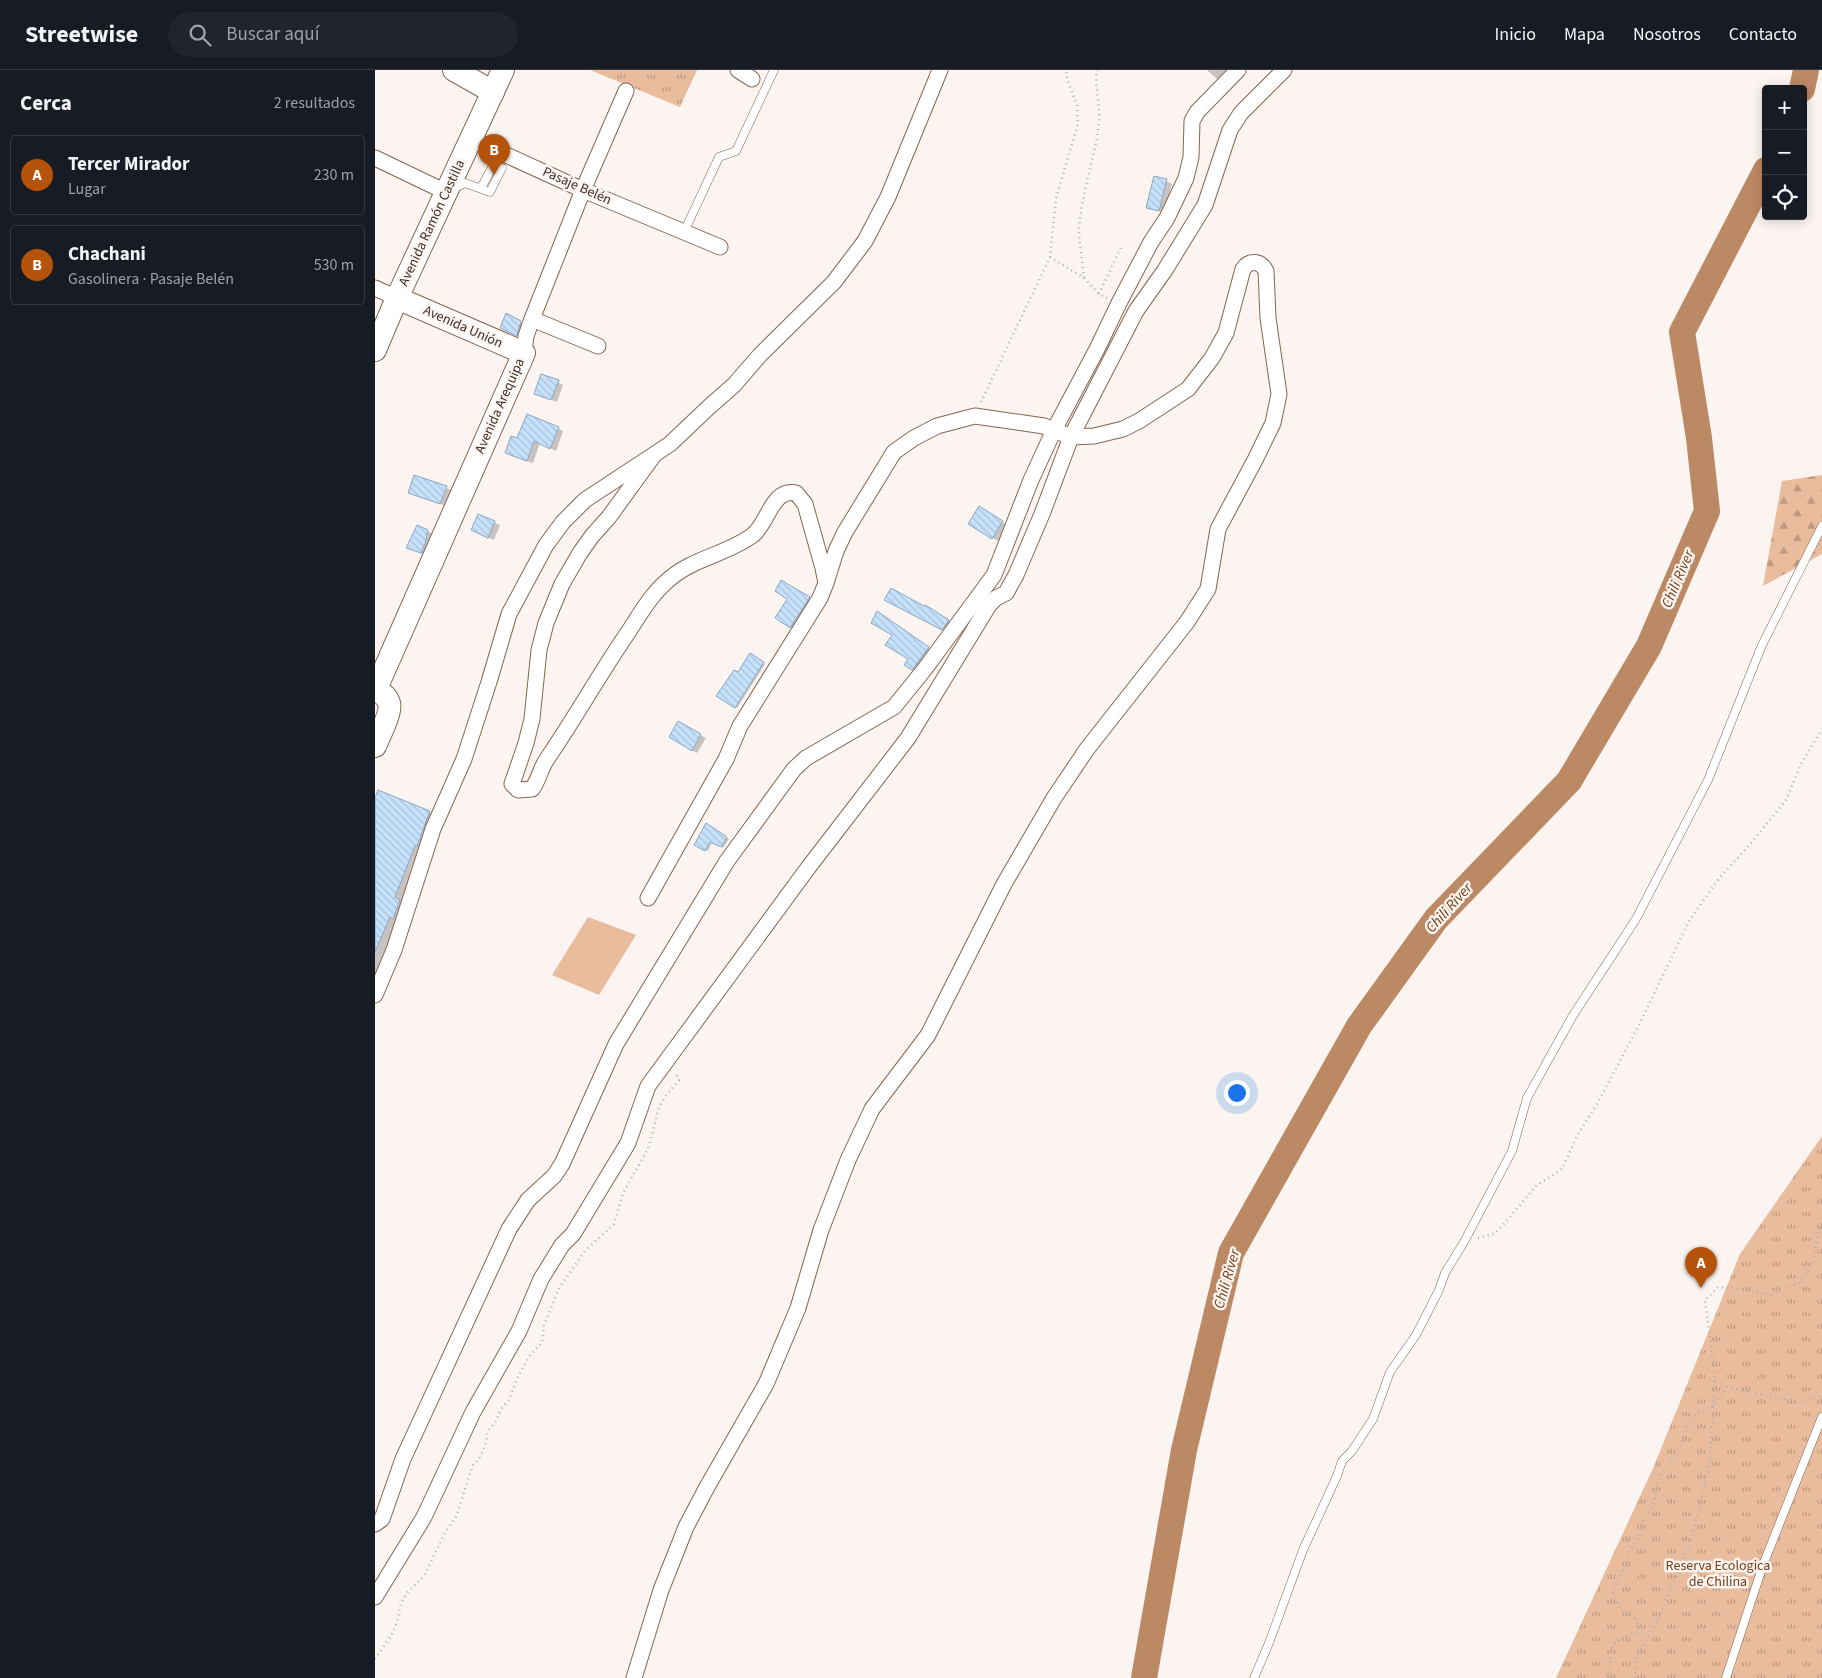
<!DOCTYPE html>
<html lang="es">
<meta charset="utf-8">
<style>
:root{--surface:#171b24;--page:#20242c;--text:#f1f3f6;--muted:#9ea1a6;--line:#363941;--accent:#b45309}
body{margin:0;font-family:"Source Sans 3",sans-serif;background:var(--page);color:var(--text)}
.controls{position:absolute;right:15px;top:15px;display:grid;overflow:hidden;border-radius:5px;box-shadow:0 2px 12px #0003}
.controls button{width:45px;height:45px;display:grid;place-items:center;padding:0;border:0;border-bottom:1px solid var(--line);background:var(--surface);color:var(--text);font:25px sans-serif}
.you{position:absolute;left:861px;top:1022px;width:18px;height:18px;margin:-12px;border:4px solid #fff;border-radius:50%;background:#1a73e8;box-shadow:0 0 0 8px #1a73e833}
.badge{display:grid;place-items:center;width:32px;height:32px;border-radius:50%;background:var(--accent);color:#fff;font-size:16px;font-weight:700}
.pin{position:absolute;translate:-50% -41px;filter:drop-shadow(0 1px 2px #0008)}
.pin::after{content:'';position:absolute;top:26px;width:18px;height:15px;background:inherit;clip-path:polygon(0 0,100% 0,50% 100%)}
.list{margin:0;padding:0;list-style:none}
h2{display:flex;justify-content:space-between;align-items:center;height:65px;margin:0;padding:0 20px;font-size:21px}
h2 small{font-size:16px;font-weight:400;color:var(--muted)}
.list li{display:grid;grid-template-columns:32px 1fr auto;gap:15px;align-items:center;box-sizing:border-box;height:80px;margin:0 10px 10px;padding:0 10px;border:1px solid var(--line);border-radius:5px}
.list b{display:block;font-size:19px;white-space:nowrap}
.list p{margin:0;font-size:16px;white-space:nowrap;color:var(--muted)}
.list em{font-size:16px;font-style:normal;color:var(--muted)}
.icon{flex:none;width:28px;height:28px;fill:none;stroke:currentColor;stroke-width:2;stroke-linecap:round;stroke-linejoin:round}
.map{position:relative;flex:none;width:1447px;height:1608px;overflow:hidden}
header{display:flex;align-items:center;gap:30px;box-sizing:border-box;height:70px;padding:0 25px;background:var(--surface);border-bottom:1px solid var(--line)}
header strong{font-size:24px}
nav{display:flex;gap:28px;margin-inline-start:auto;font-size:18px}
.search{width:350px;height:45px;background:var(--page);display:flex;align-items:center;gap:12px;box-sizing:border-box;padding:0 18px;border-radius:28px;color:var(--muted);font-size:19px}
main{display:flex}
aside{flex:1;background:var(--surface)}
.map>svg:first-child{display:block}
.grass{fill:url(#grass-tufts)}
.forest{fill:url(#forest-firs)}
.garden{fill:#e9bc9d}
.shadow{fill:#0003}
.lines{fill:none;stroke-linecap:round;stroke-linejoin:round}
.river{stroke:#bc8965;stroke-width:26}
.building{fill:url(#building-back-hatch);stroke:#8ca6c0}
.lane-casing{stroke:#846652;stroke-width:9}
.street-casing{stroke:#846652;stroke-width:17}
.secondary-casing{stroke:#846652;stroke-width:24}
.path{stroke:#b7aea9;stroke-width:2.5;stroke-dasharray:1 4;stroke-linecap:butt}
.lane{stroke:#fff;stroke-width:8}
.street{stroke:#fff;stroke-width:15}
.secondary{stroke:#fff;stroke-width:22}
.labels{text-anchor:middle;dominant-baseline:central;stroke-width:5;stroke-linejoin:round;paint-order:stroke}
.street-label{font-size:14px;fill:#3c2f27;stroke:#fbf4f0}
.park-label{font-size:14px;fill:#724017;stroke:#fbf4f0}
.water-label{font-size:15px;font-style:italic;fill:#713f16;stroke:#fbf4f0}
</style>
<header>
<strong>Streetwise</strong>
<div class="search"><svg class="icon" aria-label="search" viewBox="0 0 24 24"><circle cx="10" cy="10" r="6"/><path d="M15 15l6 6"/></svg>Buscar aquí</div>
<nav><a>Inicio</a><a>Mapa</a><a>Nosotros</a><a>Contacto</a></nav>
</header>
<main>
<aside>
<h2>Cerca<small>2 resultados</small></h2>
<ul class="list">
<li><span class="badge">A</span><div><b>Tercer Mirador</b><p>Lugar</p></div><em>230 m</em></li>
<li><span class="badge">B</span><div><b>Chachani</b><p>Gasolinera · Pasaje Belén</p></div><em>530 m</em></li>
</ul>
</aside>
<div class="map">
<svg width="1447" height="1608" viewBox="0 0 1447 1608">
<defs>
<pattern id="grass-tufts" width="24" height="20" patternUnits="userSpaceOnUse" patternTransform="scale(1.25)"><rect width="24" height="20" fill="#e9bc9d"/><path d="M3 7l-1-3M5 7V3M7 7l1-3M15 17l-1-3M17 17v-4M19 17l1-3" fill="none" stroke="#be9980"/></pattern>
<pattern id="forest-firs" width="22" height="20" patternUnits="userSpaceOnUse" patternTransform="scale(1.25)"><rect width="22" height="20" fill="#e9bc9d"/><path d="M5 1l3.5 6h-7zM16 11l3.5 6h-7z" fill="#be9980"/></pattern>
<pattern id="building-back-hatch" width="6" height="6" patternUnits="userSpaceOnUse" patternTransform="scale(1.25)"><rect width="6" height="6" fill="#c5e1fc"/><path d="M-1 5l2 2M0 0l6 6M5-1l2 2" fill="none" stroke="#aac1d8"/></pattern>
</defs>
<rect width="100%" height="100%" fill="#fbf4f0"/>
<g class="grass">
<path d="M 215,0 L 322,0 L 305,37 Z"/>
<path d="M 1447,1066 L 1447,1608 L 1181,1608 L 1279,1396 L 1365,1184 Z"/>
</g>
<path class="forest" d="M 1447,405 L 1447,484 L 1388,516 L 1407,411 Z"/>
<path class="garden" d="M 213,847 L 261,865 L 224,925 L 177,905 Z"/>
<g class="shadow">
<path d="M 832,0 L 854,0 L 842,9 Z"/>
<path d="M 791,111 L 797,114 L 789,143 L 773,137 Z"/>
<path d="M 131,245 L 151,255 L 147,268 L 132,261 Z"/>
<path d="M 183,312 L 188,315 L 182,332 L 166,326 Z"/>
<path d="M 183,358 L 188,361 L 181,381 L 165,373 L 158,393 L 137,386 L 143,370 Z"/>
<path d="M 40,407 L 77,420 L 71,436 L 40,425 Z"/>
<path d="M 604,438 L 632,455 L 623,471 L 594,454 Z"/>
<path d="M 104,445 L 125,455 L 119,470 L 103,463 Z"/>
<path d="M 52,461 L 58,464 L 52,486 L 38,480 Z"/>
<path d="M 407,512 L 439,531 L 421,560 L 401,548 L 414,528 Z"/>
<path d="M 515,532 L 550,537 L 578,554 L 572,561 Z"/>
<path d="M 508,546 L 558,581 L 542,602 L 531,595 L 535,589 Z"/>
<path d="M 376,585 L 390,594 L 362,638 L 343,626 L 363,604 Z"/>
<path d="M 303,653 L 331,668 L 322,683 L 309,676 Z"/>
<path d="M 0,731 L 54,742 L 62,747 L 0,918 Z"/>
<path d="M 332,754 L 354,769 L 348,778 L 337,772 L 333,781 L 321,774 Z"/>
</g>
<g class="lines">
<g class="river">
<path d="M 1427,19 L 1431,0"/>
<path d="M 769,1608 L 809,1380 L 856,1183 L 984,956 L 1061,849 L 1194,711 L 1274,576 L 1332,441 L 1324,368 L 1307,262 L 1391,100"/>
</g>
</g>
<g class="building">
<path d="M 779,106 L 792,109 L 784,141 L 771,138 Z"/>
<path d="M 131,243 L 146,251 L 142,266 L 125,258 Z"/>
<path d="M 166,304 L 184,310 L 176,330 L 159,324 Z"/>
<path d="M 152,344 L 184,357 L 175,379 L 159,371 L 152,391 L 130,383 L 136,366 L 142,368 Z"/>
<path d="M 39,405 L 72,416 L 65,434 L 33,423 Z"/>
<path d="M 604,436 L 628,451 L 617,469 L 593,454 Z"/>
<path d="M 103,444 L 120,451 L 113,468 L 96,460 Z"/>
<path d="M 42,455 L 53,460 L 50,474 L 46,483 L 31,478 Z"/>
<path d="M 406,510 L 435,527 L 415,558 L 400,548 L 412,529 L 400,521 Z"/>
<path d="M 516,518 L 549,536 L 550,535 L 557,539 L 574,550 L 567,560 L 509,530 Z"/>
<path d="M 502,541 L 554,577 L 537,600 L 529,595 L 533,589 L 510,575 L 517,565 L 496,553 Z"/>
<path d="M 375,583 L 389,592 L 360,638 L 341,626 L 359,600 L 363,602 Z"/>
<path d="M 303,651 L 326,664 L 317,681 L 294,667 Z"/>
<path d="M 3,720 L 55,741 L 42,776 L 40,776 L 20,827 L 25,830 L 18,849 L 15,847 L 0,882 L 0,728 Z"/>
<path d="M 331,753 L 352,767 L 346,777 L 335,772 L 330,781 L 319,775 Z"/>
</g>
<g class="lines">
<defs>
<g id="lane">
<path d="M 80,118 L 90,113 L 115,122 L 127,98 L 119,94 L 117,79"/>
<path d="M 106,118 L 119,94"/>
<path d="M 309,162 L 344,87 L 361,81 L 399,0"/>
<path d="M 879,1608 L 894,1573 L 928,1480 L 962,1406 L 967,1391 L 977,1381 L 998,1349 L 1015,1302 L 1041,1265 L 1064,1220 L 1070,1203 L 1089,1172 L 1137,1081 L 1152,1028 L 1197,947 L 1261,849 L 1333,710 L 1387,575 L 1447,456"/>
<path d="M 1351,1608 L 1388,1495 L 1447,1347"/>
</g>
<g id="street">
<path d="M 363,0 L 377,9"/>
<path d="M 96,69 L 208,120 L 345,177"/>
<path d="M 0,88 L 71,122"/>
<path d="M 0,218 L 22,228"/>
<path d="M 157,249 L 223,276"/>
<path d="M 149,283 L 151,266 L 157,249 L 208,120 L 251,21"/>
<path d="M 273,828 L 351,689 L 365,656 L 445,528 L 451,513 L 448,498 L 430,434 L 421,423 C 397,418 393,453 378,465 C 351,485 316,488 291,512 C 275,526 264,546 252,564 C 224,605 200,648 172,689 C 165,699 164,710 157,719 L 143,720 L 137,714 L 151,673 L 157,649 L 164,580 L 171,553 L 187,514 L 205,483 L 217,466 L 234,447 L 279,385"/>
<path d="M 0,925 L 19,880 L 58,759 L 89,689 L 114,612 L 134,544 L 171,475 L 188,452 L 210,430 L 295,374 L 334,337 L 359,315 L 385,285 L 459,212 L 490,171 L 513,127 L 565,0"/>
<path d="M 0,1454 L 7,1449 L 28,1389 L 134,1159 L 153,1130 L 179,1106 L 187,1094 L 241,974 L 352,791 L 419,699 L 431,688 L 519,637 L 549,600 L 619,505 L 656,410 L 679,360 L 722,279 L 744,233 L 776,172 L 792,148 L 811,108 L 816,87 L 817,51 L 822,42 L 863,0"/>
<path d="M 0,1527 L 49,1447 L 98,1342 L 144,1261 L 166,1209 L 187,1175 L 198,1164 L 253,1073 L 273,1016 L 433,798 L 533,668 L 614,535 L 621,528 L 631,523 L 641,505 L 667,444 L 696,367 L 761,241 L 790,200 L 830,135 L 855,60 L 866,43 L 909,0"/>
<path d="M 259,1608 L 286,1520 L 311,1457 L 332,1417 L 391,1314 L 423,1238 L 446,1160 L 473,1090 L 497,1039 L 553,965 L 629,814 L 679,728 L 712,679 L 812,552 L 833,519 L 843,459 L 880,390 L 898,353 L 904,324 L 893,248 L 891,201 C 886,191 875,189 868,199 L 851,263 L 837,288 L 813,319 L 764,351 L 748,359 L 719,366 L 696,367 L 669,356 L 600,346 L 562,356 L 539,368 L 519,382 L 470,462 L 461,481 L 451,513"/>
</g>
<g id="secondary">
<path d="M 79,0 L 118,22"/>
<path d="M 0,280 L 22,228 L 128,0"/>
<path d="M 0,618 C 5,622 12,626 14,633 C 17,642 4,666 0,676"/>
<path d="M 0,621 L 149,283 L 22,228"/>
</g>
</defs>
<use href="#lane" class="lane-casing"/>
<use href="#street" class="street-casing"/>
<use href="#secondary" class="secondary-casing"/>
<g class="path">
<path d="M 675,187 L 709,208 L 724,224 L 732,228"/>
<path d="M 709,208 C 708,194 705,180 704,166 C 704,129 720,90 724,53 C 726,35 719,18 722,0"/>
<path d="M 724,224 L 747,175"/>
<path d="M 606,332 L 675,187 L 681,128 L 703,54 L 702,35 L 694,14 L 691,4 L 692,0"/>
<path d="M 1103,1168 L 1121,1163 L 1162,1115 L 1187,1099 L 1203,1064 L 1222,1034 L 1265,953 L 1314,851 L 1345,807 L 1371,779 L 1411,730 L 1427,692 L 1447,659"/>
<path d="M 0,1589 L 16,1566 L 22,1552 L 26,1533 L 33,1522 L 49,1506 L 70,1463 L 82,1445 L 94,1406 L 98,1395 L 104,1389 L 110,1376 L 113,1361 L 121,1351 L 126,1339 L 134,1330 L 144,1304 L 156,1284 L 167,1273 L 169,1256 L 184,1218 L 210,1181 L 239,1154 L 248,1123 L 273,1079 L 284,1037 L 290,1027 L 304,1010 L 301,1003"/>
<path d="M 1234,1608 C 1237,1579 1230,1572 1262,1562 L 1264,1556 L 1260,1549 L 1244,1538 L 1238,1523 L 1242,1511 L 1250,1499 L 1254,1482 L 1266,1464 L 1268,1451 L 1279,1432 L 1284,1406 L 1305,1378 L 1313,1352 L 1322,1343 L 1338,1336 L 1340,1304 L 1330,1230 L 1343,1217 L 1369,1219 L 1396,1225 L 1424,1213 L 1438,1192 L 1447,1148"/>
<path d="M 1260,1608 L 1261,1589 L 1284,1548 L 1316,1471 L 1335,1394 L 1338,1336 L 1352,1317 L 1420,1332 L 1447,1326"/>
</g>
<use href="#lane" class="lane"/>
<use href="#street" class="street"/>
<use href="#secondary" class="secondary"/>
</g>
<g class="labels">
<g class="street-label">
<text transform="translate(202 116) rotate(24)">Pasaje Belén</text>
<text transform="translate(57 153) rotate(-65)">Avenida Ramón Castilla</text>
<text transform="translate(88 257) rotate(24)">Avenida Unión</text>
<text transform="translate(125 336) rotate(-66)">Avenida Arequipa</text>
</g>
<g class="park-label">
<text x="1343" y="1496">Reserva Ecologica<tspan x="1343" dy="16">de Chilina</tspan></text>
</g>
<g class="water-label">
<text transform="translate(1303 509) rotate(-67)">Chili River</text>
<text transform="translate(1074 838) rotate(-48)">Chili River</text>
<text transform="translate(852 1209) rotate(-74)">Chili River</text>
</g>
</g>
</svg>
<div class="controls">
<button>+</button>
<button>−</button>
<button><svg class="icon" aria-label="locate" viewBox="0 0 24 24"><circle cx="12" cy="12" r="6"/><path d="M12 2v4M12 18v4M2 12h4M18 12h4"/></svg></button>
</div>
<div class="you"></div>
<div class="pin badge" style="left:1326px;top:1218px">A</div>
<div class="pin badge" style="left:119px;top:105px">B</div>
</div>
</main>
